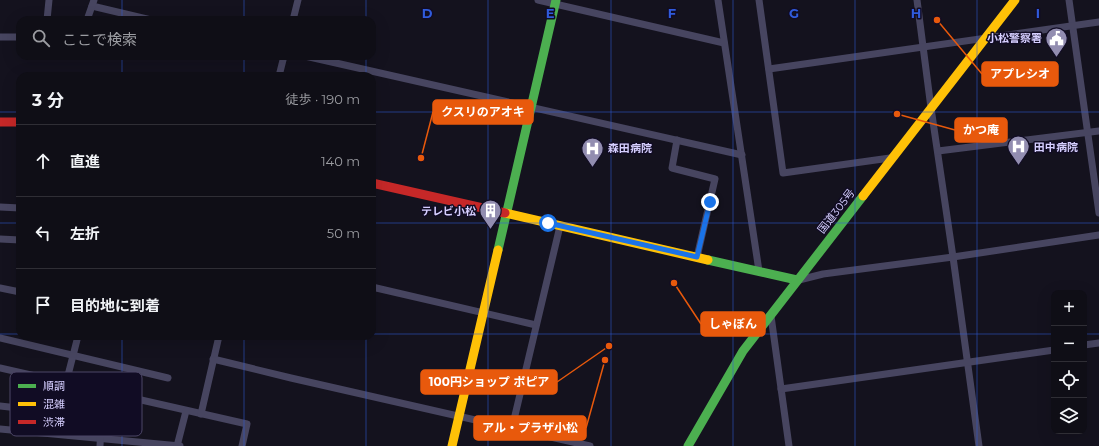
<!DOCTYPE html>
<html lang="ja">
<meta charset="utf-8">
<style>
:root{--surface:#0f0e16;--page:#1d1c23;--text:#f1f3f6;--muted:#9b9ca1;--line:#2f2e35}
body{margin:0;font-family:Montserrat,"Noto Sans JP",sans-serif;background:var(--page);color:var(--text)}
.controls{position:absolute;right:12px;bottom:12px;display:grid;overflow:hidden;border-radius:8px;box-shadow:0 4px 16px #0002}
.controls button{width:36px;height:36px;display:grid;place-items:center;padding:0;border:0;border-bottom:1px solid var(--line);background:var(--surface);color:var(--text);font:20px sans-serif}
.stop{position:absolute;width:12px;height:12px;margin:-9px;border:3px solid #1a73e8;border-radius:50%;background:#fff}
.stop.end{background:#1a73e8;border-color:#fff;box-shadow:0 1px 4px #0008}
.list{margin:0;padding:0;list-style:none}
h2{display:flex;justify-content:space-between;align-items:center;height:52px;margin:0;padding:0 16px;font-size:17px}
h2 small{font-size:13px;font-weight:400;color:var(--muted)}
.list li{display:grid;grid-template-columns:26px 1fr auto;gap:12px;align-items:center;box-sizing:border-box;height:72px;padding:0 16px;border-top:1px solid var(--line)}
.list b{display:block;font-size:15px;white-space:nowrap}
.list em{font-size:13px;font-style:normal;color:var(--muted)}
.icon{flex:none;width:22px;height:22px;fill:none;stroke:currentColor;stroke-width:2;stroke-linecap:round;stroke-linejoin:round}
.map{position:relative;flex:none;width:1099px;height:446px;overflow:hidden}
.search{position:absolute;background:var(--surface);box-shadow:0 4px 16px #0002;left:16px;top:16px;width:360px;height:44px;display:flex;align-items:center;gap:10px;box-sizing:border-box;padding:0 14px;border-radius:12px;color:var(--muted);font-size:15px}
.panel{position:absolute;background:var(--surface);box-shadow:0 4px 16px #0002;left:16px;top:72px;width:360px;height:268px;border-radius:12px}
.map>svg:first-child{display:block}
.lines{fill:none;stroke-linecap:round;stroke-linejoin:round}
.street{stroke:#474560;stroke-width:7}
.fast{stroke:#4caf50;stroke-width:9}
.slow{stroke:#ffc107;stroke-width:9}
.jam{stroke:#c62828;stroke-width:9}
.route{stroke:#1a73e8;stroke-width:5}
.grid{fill:none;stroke:#305bdc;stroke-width:1;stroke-opacity:0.55}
.labels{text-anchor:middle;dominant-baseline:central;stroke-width:3;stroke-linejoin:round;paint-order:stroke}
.poi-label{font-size:11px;font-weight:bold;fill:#d6cfff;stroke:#110c24;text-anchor:end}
.street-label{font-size:11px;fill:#d6cfff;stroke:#110c24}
.key{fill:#110c24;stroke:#4c4666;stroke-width:1}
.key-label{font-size:11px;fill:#d6cfff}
.grid-label{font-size:13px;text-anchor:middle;font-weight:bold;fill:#305bdc;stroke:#110c24;stroke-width:3;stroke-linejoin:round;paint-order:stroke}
.leader{fill:none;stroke:#e8590c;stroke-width:1.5}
.callout-dot{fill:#e8590c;stroke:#110c24;stroke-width:1.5}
.callout{fill:#e8590c;stroke:#e8590c;stroke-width:1.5}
.callout-label{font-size:12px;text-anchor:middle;font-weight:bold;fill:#fff}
</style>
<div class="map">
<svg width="1099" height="446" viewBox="0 0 1099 446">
<rect width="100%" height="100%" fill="#14121e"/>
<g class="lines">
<g class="street">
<path d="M 538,0 L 724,43"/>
<path d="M 718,0 L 759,271"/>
<path d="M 759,0 L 783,173 L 890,158"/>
<path d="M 917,0 L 931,108 L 953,257 L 979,446"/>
<path d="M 1069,0 L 1099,213"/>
<path d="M 92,6 L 151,20"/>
<path d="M 47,20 L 49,0"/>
<path d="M 87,20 L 94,0"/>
<path d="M 293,20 L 298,0"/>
<path d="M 0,37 L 20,37"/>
<path d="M 305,56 L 742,155"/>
<path d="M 769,69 L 1099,22"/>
<path d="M 279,76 L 284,56"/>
<path d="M 677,140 L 672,168 L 715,179 L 697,257"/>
<path d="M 938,151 L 1099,131"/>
<path d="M 0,207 L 20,208"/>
<path d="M 0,239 L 20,240"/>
<path d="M 799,280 L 823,274 L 953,257 L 1099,235"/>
<path d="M 372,287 L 536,325"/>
<path d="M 0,288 L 20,292"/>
<path d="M 771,316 L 789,446"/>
<path d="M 0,338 L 168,378"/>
<path d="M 1084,345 L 1099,343"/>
<path d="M 213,359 L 291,378 L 590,446"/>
<path d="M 0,368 L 247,424 L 242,446"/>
<path d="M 66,383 L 78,336"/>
<path d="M 781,389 L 1054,350"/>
<path d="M 0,406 L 18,408 L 16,430"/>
<path d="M 201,414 L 219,336"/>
<path d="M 512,428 L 560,226"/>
<path d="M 0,429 L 180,446"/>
<path d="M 69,435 L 76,385"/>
<path d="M 100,446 L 103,391"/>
<path d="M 177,446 L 186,411"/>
</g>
<g class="fast">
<path d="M 498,250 L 556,0"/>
<path d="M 708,260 L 797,280"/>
<path d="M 688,446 L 743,351 L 863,196"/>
</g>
<g class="slow">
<path d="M 863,196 L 1015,0"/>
<path d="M 505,213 L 708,260"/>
<path d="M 452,446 L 498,250"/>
</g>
<g class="jam">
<path d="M 0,122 L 20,122"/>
<path d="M 372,183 L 505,213"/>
</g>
</g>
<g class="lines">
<path class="route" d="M 548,223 L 697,257 L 710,202"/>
</g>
<path class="grid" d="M 122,0 L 122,20M 244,0 L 244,20M 366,0 L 366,20M 488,0 L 488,446M 611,0 L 611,446M 733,0 L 733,446M 855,0 L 855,446M 977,0 L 977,446M 122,56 L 122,76M 244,56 L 244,76M 366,56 L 366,76M 0,112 L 20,112M 372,112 L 1099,112M 0,223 L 20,223M 372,223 L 1099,223M 0,334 L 20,334M 372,334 L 1054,334M 1084,334 L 1099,334M 122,336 L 122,446M 244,336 L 244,446M 366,336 L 366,446"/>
<defs>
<symbol id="civic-pin" viewBox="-11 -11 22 30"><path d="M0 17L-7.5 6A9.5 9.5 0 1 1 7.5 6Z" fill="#928db0" stroke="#110c24"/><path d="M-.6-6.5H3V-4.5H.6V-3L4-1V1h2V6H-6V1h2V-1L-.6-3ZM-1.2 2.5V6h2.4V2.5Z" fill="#fff"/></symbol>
<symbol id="hospital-pin" viewBox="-11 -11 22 30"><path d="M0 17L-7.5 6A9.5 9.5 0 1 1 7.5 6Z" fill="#928db0" stroke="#110c24"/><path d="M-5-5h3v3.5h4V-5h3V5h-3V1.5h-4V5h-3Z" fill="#fff"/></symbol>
<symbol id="building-pin" viewBox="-11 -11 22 30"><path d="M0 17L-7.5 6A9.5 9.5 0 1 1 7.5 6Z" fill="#928db0" stroke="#110c24"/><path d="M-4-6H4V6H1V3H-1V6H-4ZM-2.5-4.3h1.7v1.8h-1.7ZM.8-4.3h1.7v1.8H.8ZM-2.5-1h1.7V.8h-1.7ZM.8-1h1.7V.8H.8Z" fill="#fff"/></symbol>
</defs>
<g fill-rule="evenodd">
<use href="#civic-pin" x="1044" y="26" width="25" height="34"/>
<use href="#hospital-pin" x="1006" y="134" width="25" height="34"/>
<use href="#hospital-pin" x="580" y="136" width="25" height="34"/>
<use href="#building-pin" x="478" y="198" width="25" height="34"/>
</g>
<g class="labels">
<g class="poi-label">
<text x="1042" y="38">小松警察署</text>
<text x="1034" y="147" text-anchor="start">田中病院</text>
<text x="608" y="148" text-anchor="start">森田病院</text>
<text x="476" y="211">テレビ小松</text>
</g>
<g class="street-label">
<text transform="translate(836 211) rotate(-52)">国道305号</text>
</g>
</g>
<rect x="10" y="372" width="132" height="64" rx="6" class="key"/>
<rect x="18" y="384" width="18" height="4" fill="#4caf50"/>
<rect x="18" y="402" width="18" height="4" fill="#ffc107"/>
<rect x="18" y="420" width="18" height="4" fill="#c62828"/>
<g class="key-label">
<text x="43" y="390">順調</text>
<text x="43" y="408">混雑</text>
<text x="43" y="426">渋滞</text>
</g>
<g class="grid-label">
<text x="427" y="18">D</text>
<text x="550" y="18">E</text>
<text x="672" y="18">F</text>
<text x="794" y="18">G</text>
<text x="916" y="18">H</text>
<text x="1038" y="18">I</text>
</g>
<path class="leader" d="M937 20L982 74M421 158L433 112M897 114L955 130M674 283L701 324M609 346L557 382M605 360L586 428"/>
<g class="callout-dot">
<circle cx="937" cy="20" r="4"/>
<circle cx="421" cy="158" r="4"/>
<circle cx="897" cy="114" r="4"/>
<circle cx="674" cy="283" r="4"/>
<circle cx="609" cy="346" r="4"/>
<circle cx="605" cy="360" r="4"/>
</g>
<g class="callout">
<rect x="982" y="62" width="76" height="24" rx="4"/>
<rect x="433" y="100" width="100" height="24" rx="4"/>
<rect x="955" y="118" width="52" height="24" rx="4"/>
<rect x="701" y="312" width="64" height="24" rx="4"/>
<rect x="421" y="370" width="136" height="24" rx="4"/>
<rect x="474" y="416" width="112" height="24" rx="4"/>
</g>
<g class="callout-label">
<text x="1020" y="78">アプレシオ</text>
<text x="483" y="116">クスリのアオキ</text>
<text x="981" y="134">かつ庵</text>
<text x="733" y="328">しゃぼん</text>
<text x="489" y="386">100円ショップ ポピア</text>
<text x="530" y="432">アル・プラザ小松</text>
</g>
</svg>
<div class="controls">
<button>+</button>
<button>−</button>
<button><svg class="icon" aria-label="locate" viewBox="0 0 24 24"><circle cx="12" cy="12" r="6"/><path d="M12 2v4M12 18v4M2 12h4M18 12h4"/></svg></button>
<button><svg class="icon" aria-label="layers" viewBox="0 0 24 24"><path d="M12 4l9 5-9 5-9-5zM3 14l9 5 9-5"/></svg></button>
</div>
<div class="stop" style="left:548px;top:223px"></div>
<div class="stop end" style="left:710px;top:202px"></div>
<div class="search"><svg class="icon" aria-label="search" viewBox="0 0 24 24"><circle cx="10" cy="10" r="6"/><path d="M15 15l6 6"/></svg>ここで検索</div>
<section class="panel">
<h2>3 分<small>徒歩 · 190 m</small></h2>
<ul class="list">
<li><svg class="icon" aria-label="ahead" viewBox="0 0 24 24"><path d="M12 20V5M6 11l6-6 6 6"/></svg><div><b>直進</b></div><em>140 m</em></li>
<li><svg class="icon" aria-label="left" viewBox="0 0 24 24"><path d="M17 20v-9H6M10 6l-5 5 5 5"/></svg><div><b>左折</b></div><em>50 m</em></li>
<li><svg class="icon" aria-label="arrive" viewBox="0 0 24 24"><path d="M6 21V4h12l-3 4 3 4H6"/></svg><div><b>目的地に到着</b></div></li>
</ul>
</section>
</div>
